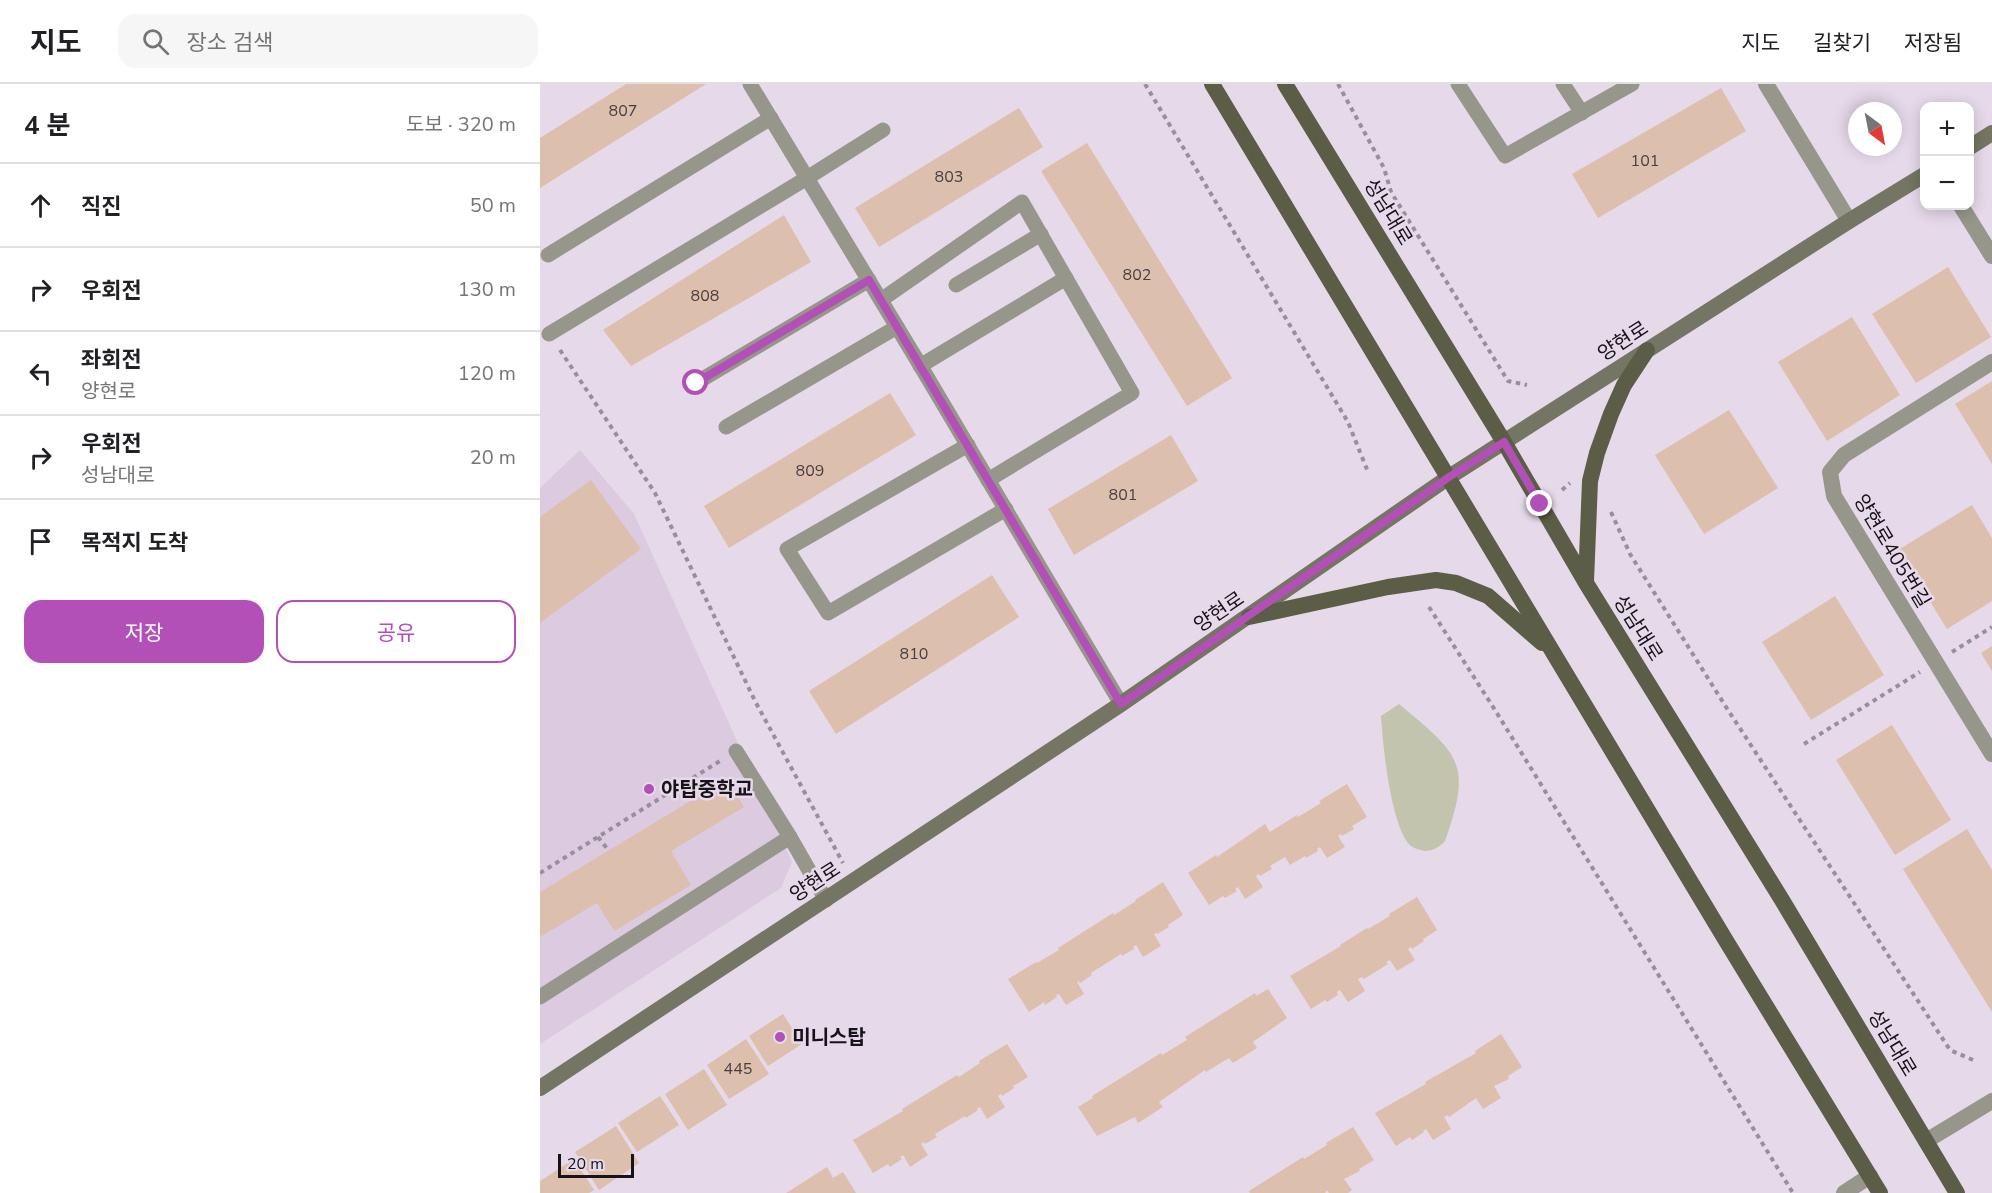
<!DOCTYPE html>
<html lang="ko">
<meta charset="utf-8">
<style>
:root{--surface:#fff;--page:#f6f6f6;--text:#202124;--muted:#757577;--line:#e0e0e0;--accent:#b250b7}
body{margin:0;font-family:"Nunito Sans","Noto Sans KR",sans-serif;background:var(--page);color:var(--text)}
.controls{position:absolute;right:18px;top:18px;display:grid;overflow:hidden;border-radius:12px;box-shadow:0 3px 15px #0003}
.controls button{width:54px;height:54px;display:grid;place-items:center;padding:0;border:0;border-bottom:2px solid var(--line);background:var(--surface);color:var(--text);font:30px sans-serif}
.compass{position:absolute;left:1308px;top:18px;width:54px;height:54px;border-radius:50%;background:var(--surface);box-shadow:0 3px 15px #0003;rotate:148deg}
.scale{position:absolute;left:18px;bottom:15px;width:76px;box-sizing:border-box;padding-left:6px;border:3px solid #171319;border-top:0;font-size:16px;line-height:21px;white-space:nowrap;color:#171319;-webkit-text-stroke:4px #e6d9ea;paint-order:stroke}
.stop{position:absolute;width:18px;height:18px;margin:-14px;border:4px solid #b250b7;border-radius:50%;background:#fff}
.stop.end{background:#b250b7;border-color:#fff;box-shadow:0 2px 6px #0008}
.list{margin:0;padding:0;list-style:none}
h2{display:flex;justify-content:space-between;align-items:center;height:78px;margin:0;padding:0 24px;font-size:26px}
h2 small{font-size:20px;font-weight:400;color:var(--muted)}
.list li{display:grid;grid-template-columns:39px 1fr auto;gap:18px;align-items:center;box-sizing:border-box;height:84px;padding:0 24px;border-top:2px solid var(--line)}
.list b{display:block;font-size:22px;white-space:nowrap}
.list p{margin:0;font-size:20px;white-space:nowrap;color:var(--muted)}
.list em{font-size:20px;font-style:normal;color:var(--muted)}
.actions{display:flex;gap:12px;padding:18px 24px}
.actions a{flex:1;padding:14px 0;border:2px solid var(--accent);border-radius:18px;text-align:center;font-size:21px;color:var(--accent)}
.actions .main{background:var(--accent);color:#fff}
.icon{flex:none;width:33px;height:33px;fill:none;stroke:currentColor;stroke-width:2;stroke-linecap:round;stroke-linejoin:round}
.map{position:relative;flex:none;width:1452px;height:1109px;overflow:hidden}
header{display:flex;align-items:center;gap:36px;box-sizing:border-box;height:84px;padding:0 30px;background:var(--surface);border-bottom:2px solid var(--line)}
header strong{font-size:28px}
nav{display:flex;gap:33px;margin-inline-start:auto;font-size:21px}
.search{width:420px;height:54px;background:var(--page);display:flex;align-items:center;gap:15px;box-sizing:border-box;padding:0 21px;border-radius:18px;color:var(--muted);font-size:22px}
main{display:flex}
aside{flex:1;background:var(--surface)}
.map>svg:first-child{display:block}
.built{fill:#dccae1}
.green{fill:#c3c4ad}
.building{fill:#ddbfad}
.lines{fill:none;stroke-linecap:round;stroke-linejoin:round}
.path{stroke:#998f9c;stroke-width:4;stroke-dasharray:4.5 4.5;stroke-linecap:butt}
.service{stroke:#96978a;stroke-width:15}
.minor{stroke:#96978a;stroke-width:16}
.secondary{stroke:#747562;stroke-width:16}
.primary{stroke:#5c5d46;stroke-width:16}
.route{stroke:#b250b7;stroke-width:8}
.poi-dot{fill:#b250b7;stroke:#e6d9ea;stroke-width:2}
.labels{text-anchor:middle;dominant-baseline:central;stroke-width:5;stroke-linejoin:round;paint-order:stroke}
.number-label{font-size:16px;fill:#483e3e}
.street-label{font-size:20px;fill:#171319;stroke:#e6d9ea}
.poi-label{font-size:20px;font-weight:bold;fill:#171319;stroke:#e6d9ea;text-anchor:start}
</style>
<header>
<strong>지도</strong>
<div class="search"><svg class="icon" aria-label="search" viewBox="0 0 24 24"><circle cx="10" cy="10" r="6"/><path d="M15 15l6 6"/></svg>장소 검색</div>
<nav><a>지도</a><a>길찾기</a><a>저장됨</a></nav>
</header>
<main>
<aside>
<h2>4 분<small>도보 · 320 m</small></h2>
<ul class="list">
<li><svg class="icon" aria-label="ahead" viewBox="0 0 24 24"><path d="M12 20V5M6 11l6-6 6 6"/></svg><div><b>직진</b></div><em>50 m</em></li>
<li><svg class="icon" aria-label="right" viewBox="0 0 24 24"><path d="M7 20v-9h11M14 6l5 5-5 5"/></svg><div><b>우회전</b></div><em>130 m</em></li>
<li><svg class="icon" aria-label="left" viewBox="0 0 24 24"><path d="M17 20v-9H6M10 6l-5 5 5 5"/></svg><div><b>좌회전</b><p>양현로</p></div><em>120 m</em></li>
<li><svg class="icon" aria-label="right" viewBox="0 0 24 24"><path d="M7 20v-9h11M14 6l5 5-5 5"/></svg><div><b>우회전</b><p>성남대로</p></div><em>20 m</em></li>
<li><svg class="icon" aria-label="arrive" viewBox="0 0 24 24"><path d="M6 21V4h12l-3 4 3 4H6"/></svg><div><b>목적지 도착</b></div></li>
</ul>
<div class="actions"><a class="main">저장</a><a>공유</a></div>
</aside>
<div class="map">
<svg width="1452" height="1109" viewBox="0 0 1452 1109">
<rect width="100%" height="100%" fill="#e6d9ea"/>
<path class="built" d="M 40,366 L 94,430 L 252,778 L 241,804 L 0,960 L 0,404 Z"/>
<path class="green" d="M 859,620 C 919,670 933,679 905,757 C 900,763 892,767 885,767 C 879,766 872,764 868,759 C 850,735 843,662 841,632 Z"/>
<g class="building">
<path d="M 86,0 L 166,0 L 0,104 L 0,54 Z"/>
<path d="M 1181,4 L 1206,47 L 1058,134 L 1032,90 Z"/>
<path d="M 479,24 L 503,63 L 339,163 L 315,124 Z"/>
<path d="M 547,59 L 692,294 L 647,322 L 501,87 Z"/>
<path d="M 244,131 L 271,178 L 91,282 L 63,246 Z"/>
<path d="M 1408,183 L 1451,253 L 1376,299 L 1332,230 Z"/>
<path d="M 1312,233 L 1360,311 L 1287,357 L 1238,278 Z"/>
<path d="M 1452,297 L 1452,380 L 1415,320 Z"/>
<path d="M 350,309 L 376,351 L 189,464 L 164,422 Z"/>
<path d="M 1189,326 L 1238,404 L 1164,450 L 1115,371 Z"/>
<path d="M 631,351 L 658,397 L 534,471 L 508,425 Z"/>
<path d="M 51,396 L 101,465 L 0,539 L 0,433 Z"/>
<path d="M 1432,421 L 1452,454 L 1452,517 L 1407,545 L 1358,466 Z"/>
<path d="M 452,491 L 479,533 L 296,650 L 269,607 Z"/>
<path d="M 1295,512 L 1344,591 L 1271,636 L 1222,558 Z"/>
<path d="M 1452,562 L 1452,587 L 1441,569 Z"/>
<path d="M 1352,641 L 1411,736 L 1355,771 L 1296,676 Z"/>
<path d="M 187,695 L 204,723 L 131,767 L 151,801 L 74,847 L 57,819 L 0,853 L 0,808 Z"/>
<path d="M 807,700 L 827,733 L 812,742 L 814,745 L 802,752 L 801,750 L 798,752 L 805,763 L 787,774 L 780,763 L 777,765 L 778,767 L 766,774 L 765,772 L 750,781 L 745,773 L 730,782 L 732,785 L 720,792 L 719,790 L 716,792 L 723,803 L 705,815 L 698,803 L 695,805 L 697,807 L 685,814 L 683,812 L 669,821 L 648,789 L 676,771 L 677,773 L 725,740 L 730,748 L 757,731 L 758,733 L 781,719 L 779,717 Z"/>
<path d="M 1427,745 L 1452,786 L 1452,928 L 1363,785 Z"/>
<path d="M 623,798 L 643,831 L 628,841 L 629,843 L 617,850 L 616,849 L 614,850 L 621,862 L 603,873 L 596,861 L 593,863 L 594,865 L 582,872 L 581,870 L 551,889 L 552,891 L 540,899 L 539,897 L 537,898 L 544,910 L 526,921 L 519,910 L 516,911 L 517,913 L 505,921 L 504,918 L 489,928 L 468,895 L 496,878 L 497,879 L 519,866 L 518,864 L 573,829 L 574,831 L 596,817 L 595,816 Z"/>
<path d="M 877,813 L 897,846 L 883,855 L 884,857 L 872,865 L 871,863 L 868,865 L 875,876 L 857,887 L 850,876 L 846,878 L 848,880 L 824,895 L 822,893 L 818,895 L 825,907 L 808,918 L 800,906 L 797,908 L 798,911 L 787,918 L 785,916 L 771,925 L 750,892 L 801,862 L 800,861 L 827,844 L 828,845 L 850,832 L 849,830 Z"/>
<path d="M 728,905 L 747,934 L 713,958 L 717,964 L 693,979 L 689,974 L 666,988 L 665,986 L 619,1018 L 623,1023 L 598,1039 L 595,1033 L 557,1052 L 538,1023 L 553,1014 L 552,1012 L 621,969 L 622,971 L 647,956 L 645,953 L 715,909 L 716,912 Z"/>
<path d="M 243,930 L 262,960 L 228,982 L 209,952 Z"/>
<path d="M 961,950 L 982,983 L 968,992 L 969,995 L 954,1002 L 961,1014 L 943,1025 L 936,1014 L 909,1033 L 908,1031 L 904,1033 L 911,1045 L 893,1056 L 886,1045 L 883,1047 L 884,1048 L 872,1056 L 870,1053 L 856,1062 L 835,1029 L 886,1000 L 885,998 L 936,969 L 935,967 Z"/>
<path d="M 206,955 L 229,990 L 189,1015 L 167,981 Z"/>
<path d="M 467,960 L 488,993 L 473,1002 L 474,1004 L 462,1012 L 461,1010 L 458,1012 L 465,1023 L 447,1035 L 440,1023 L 437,1025 L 438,1026 L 426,1034 L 425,1032 L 395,1050 L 397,1053 L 385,1060 L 384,1058 L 381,1060 L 388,1071 L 370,1083 L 363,1071 L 360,1073 L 362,1075 L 350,1083 L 348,1080 L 333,1089 L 313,1056 L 363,1027 L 362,1025 L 417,991 L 419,993 L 440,979 L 439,977 Z"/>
<path d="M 164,985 L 187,1021 L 148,1046 L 125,1010 Z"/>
<path d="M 120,1012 L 139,1041 L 97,1068 L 78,1039 Z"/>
<path d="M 76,1042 L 99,1079 L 59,1106 L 35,1068 Z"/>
<path d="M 813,1043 L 834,1076 L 819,1085 L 820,1087 L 804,1095 L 812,1106 L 808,1109 L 789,1109 L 787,1106 L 785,1109 L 710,1109 L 709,1107 L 763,1073 L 764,1075 L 787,1061 L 786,1059 Z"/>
<path d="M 34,1075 L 54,1106 L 49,1109 L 0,1109 L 0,1097 Z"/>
<path d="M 287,1083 L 293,1094 L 303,1088 L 316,1109 L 246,1109 Z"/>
</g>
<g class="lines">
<g class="path">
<path d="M 605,0 L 808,338 L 828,388"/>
<path d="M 798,0 L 844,84 L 851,108 L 968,297 L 987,301"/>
<path d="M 20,266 L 115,409 L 215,617 L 303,779"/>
<path d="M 1022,406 L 1030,399"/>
<path d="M 1071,428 L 1090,470 L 1186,623 L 1410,966 L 1433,976"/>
<path d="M 889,523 L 955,626 L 1253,1109"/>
<path d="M 1412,568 L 1452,543"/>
<path d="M 1264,660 L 1380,588"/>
<path d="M 58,753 L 69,767"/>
<path d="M 0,789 L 180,677"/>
</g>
<g class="service">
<path d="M 210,0 L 374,271 L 581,620"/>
<path d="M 918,0 L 965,72 L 1092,0"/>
<path d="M 1023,0 L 1042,29"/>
<path d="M 8,171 L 231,34"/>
<path d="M 416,201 L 501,150"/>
<path d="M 341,216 L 482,118 L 592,309 L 448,396"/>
<path d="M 9,250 L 267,94 L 343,46"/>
<path d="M 380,282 L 526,194"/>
<path d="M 156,299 L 329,196"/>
<path d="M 186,343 L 357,243"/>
<path d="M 428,361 L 247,465 L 288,529 L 466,425"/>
<path d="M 196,667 L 250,753 L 286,816"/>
<path d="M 0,913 L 250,753"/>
</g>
<g class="minor">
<path d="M 1226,0 L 1309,137"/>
<path d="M 1421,122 L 1452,172"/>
<path d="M 1452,278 L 1304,371 L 1290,388 L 1294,412 L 1452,670"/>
<path d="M 1386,1057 L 1452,1017"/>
<path d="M 1304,1109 L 1330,1092"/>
</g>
<g class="secondary">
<path d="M 1430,63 L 1452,49"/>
<path d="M 0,1004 L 581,620 L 909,393 L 1309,137 L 1384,91"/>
</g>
<g class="primary">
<path d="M 672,0 L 1185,855 L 1340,1109"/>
<path d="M 745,0 L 964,358 L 1046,499 L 1242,816 L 1417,1109"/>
<path d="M 1046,498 L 1050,397 L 1057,369 L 1071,330 L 1084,301 L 1107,266"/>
<path d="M 709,533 L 848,503 L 896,496 L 916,499 L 948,512 L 1002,559"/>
</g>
</g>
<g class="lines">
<path class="route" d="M 156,299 L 329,196 L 581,620 L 909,393 L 964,358 L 1000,420"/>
</g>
<g class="poi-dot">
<circle cx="109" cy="705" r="6"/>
<circle cx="240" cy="953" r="6"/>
</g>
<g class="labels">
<g class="number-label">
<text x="83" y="27">807</text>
<text x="1105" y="77">101</text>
<text x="409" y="93">803</text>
<text x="597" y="191">802</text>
<text x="165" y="212">808</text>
<text x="270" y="387">809</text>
<text x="583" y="411">801</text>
<text x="374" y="570">810</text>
<text x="198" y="985">445</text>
</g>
<g class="street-label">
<text transform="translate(848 128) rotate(59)">성남대로</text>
<text transform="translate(1083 257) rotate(-33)">양현로</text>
<text transform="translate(1352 467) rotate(59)">양현로405번길</text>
<text transform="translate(679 528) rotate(-34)">양현로</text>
<text transform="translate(1098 544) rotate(58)">성남대로</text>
<text transform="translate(275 798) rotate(-33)">양현로</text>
<text transform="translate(1352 959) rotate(59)">성남대로</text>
</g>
<g class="poi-label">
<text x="121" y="705">야탑중학교</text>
<text x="252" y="953">미니스탑</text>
</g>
</g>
</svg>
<div class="controls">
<button>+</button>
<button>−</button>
</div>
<svg class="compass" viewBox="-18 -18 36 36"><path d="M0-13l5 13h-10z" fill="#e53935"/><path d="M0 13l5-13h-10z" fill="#757577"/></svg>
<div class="scale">20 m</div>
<div class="stop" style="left:156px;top:299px"></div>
<div class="stop end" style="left:1000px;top:420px"></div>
</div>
</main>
